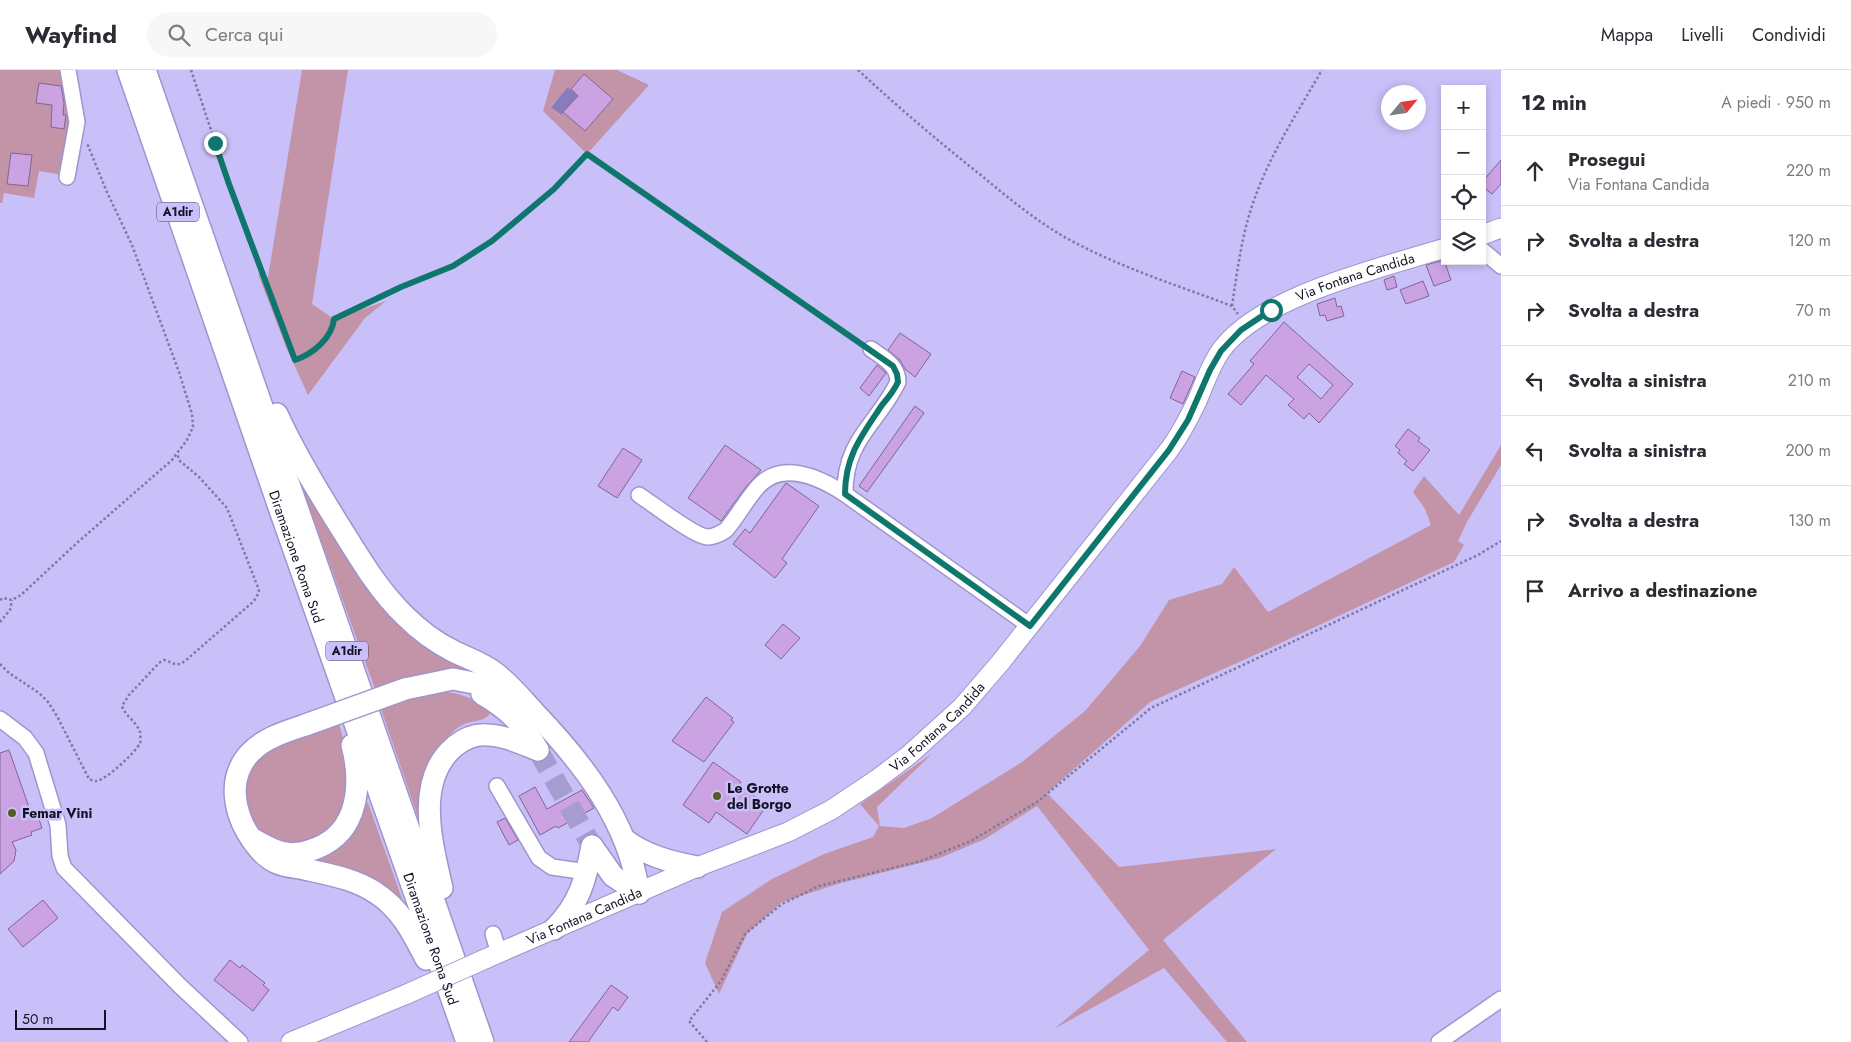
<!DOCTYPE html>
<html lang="it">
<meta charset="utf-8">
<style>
:root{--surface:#fff;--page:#f7f7f7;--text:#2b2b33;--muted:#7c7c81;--line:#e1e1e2}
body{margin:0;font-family:Jost,sans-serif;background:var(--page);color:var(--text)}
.controls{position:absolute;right:15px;top:15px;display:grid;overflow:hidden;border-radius:0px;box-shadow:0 2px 8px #0003}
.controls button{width:45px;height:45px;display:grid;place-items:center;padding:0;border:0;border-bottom:1px solid var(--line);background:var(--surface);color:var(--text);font:25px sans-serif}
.compass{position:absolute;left:1381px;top:15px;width:45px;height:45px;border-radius:50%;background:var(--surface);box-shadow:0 2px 8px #0003;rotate:61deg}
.scale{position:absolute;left:15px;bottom:12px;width:91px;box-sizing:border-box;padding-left:5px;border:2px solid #151125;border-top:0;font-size:14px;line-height:18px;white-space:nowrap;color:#151125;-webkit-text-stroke:4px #c9c0f9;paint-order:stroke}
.stop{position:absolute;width:15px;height:15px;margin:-11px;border:4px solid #0f766e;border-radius:50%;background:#fff}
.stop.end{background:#0f766e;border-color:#fff;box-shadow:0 1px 5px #0008}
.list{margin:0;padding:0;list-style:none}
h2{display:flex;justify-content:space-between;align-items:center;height:65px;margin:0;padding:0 20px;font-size:21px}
h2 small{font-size:16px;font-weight:400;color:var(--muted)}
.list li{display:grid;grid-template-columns:32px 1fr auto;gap:15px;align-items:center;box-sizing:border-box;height:70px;padding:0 20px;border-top:1px solid var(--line)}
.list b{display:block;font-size:19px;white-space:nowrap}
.list p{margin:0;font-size:16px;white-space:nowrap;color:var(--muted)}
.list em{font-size:16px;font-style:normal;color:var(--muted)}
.icon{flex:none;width:28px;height:28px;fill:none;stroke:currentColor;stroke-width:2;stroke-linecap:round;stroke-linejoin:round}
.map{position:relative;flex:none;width:1501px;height:972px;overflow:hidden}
header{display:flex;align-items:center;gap:30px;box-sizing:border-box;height:70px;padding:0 25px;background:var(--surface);border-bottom:1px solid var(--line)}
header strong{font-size:24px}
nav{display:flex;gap:28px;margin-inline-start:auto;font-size:18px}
.search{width:350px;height:45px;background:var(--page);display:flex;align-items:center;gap:12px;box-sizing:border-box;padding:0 18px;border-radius:28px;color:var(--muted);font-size:19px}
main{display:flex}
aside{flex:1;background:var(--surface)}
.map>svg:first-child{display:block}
.green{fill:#c394a7;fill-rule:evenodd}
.water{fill:#897cbe}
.building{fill:#cba3e3;stroke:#816493;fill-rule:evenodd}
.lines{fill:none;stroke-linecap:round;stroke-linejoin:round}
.highway-tunnel{stroke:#a59dcf;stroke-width:21;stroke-dasharray:21 11;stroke-linecap:butt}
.minor-casing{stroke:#9f95cc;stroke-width:18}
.major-casing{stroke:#9f95cc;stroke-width:21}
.highway-casing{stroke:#9f95cc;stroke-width:24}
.path{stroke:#7f78a2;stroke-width:2.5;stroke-dasharray:2.5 2.5;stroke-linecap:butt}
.minor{stroke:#fff;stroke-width:15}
.major{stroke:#fff;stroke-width:19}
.highway{stroke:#fff;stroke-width:21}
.major-bridge-casing{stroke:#9f95cc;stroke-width:21;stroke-linecap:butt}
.highway-bridge-casing{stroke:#9f95cc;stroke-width:24;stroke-linecap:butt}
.major-bridge{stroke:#fff;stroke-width:19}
.highway-bridge{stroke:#fff;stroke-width:21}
.route{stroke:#0f766e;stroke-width:6}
.poi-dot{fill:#565a27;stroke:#c9c0f9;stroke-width:2}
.labels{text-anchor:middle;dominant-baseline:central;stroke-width:5;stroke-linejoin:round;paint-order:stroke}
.shield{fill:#c9c0f9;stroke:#4b4665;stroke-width:1}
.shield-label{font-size:12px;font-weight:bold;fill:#151125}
.street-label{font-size:14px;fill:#151125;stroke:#c9c0f9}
.poi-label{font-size:14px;font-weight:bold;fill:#151125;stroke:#c9c0f9;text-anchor:start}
</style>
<header>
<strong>Wayfind</strong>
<div class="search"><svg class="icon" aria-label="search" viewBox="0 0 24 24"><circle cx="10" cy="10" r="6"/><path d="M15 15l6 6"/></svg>Cerca qui</div>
<nav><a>Mappa</a><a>Livelli</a><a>Condividi</a></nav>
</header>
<main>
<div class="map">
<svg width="1501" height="972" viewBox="0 0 1501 972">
<rect width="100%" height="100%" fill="#c9c0f9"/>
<g class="green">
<path d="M 0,0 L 62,0 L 77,62 L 69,106 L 39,101 L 34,128 L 4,123 L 2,133 L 0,133 Z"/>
<path d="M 302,0 L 348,0 L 312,234 L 334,249 L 386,231 L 365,248 L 308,325 L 286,277 L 258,204 L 268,207 Z"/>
<path d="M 555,0 L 617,0 L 649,15 L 587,84 L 543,41 ZM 584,4 L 613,29 L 564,42 L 578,26 L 560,45 L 551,36 L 569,18 L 571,19 Z"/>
<path d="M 1501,375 L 1501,395 L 1467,452 L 1458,471 L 1464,475 L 1454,492 L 1268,579 L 1150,632 L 1047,723 L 1119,797 L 1276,779 L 1163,870 L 1247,972 L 1227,972 L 1164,898 L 1054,959 L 1149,880 L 1037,736 L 985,769 L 940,788 L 841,813 L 782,832 L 747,864 L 719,924 L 705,893 L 722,842 L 772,809 L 824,784 L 873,767 L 879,756 L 860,734 L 933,683 L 877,737 L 880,756 L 904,758 L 932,748 L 1022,692 L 1085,641 L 1140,576 L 1169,530 L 1222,514 L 1234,497 L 1268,542 L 1431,455 L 1425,439 L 1413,422 L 1424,406 L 1459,445 Z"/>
<path d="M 297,404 L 363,504 L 496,607 L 448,601 L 438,601 L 375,619 Z"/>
<path d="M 437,621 C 456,622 476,628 490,641 C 489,651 476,650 467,653 C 453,658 444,671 436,683 L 420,753 L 381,639 L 424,623 Z"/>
<path d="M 339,654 L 349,688 L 343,755 L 301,778 L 264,768 L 248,747 L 244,716 L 253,694 L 272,677 Z"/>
<path d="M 365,732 L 368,733 L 406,840 L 312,793 C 334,785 353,771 361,747 C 363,742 363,737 365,732 Z"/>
</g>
<path class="water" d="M 568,17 L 578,26 L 561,45 L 551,37 Z"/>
<g class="building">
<path d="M 584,4 L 613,29 L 585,61 L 563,42 L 578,26 L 571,19 Z"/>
<path d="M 39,13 L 61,16 L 64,33 L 63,45 L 66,45 L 64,59 L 51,57 L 52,35 L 36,33 Z"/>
<path d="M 11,83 L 32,85 L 28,116 L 7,114 Z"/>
<path d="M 1501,90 L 1501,114 L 1492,124 L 1482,116 L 1482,112 Z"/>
<path d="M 1444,190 L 1451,210 L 1434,216 L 1426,195 Z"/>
<path d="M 1394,206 L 1397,217 L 1387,220 L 1384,210 Z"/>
<path d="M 1423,211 L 1429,226 L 1406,234 L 1400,220 Z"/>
<path d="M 1335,228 L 1337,237 L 1341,236 L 1344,246 L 1327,251 L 1325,245 L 1320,246 L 1317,234 Z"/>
<path d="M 1284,252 L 1353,314 L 1319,353 L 1309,343 L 1304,349 L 1288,335 L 1294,329 L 1266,305 L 1241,335 L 1228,324 L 1254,294 L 1250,291 ZM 1309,294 L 1333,315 L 1321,329 L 1297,307 Z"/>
<path d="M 900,263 L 931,284 L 915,307 L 905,299 L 900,290 L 888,280 Z"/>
<path d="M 877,295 L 886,303 L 869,326 L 860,318 Z"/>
<path d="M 1182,301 L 1195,307 L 1183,334 L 1170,328 Z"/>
<path d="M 915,336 L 924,343 L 867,422 L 859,416 Z"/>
<path d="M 1408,359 L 1420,368 L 1418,371 L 1430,380 L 1413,401 L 1404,394 L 1407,391 L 1398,383 L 1400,380 L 1395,376 Z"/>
<path d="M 725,375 L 761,400 L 745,418 L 721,451 L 688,428 Z"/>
<path d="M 623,378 L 642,390 L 617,428 L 598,416 Z"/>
<path d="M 786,413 L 819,436 L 782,489 L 787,493 L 775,508 L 733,474 L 745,459 L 750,463 Z"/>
<path d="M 783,554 L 800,568 L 781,589 L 765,575 Z"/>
<path d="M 706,627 L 733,648 L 731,650 L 734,652 L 704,692 L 672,671 Z"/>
<path d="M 9,680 L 31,743 L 36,741 L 42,758 L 31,762 L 32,765 L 12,772 L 16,780 L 14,791 L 0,804 L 0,683 Z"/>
<path d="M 713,692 L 741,712 L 739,715 L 767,735 L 747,764 L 716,742 L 709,753 L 683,735 Z"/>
<path d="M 535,717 L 547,739 L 582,720 L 594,738 L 558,758 L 556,756 L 540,765 L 519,726 Z"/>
<path d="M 505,748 L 518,770 L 509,775 L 497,752 Z"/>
<path d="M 43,830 L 58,848 L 23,877 L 8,859 Z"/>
<path d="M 230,890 L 240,898 L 242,895 L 265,913 L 263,915 L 269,920 L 253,941 L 214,910 Z"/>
<path d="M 611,915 L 628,927 L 618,941 L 613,937 L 588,972 L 569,972 Z"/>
</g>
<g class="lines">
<path class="highway-tunnel" d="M 538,680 L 592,776"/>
<defs>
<g id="minor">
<path d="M 67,107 L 77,52 L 68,0"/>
<path d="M 1482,180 L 1501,196"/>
<path d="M 845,424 C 844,370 877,355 898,312 C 898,295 883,288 871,279"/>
<path d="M 639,425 C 653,434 694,466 707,467 C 714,467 720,464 726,460 C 737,447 745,432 756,419 C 780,389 819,407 845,424 L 1030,556"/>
<path d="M 0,649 L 25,668 L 36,683 L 58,755 L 60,786 L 64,798 L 180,916 L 240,972"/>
<path d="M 497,716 L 539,788 L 552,797 L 587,802"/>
<path d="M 493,864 L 499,883"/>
<path d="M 1439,972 L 1501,929"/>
</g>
<g id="major">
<path d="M 1482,165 L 1501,158"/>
<path id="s1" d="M 485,889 L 697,797 L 788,762 L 831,740 L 876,710 L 909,685 L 962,637 L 1000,593 L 1169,380 C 1180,365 1189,348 1197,331 C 1205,313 1210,295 1222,279 C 1263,225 1381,198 1445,178"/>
<path d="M 291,972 L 407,924"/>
</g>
<g id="highway">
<path id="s2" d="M 128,0 L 281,443 L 467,972"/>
<path d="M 145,0 L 483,972"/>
<path d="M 277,344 C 296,386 320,425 344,463 C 362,492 380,522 405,546 C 419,560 435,572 453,581 C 467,588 482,593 494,602 C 509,613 522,629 534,642 C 583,693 628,751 639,823"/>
<path d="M 405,619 L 453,609 L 484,615 L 514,626"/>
<path d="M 482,624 C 508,639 523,654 538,680"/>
<path d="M 308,654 C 288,661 265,667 250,683 C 225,710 235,748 255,774 C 260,781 267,788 275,792 C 282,796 292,797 300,798 C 326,804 354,808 376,823 C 401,839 413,864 426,889"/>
<path d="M 251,768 C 262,774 274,782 286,783 C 296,785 307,782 317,778 C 359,761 362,714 352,675"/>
<path d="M 624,769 C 646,786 671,792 697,797"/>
<path d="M 592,776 L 613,806 L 639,823"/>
<path d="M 442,818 C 432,774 414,710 455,676 C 464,669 475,664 487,665 C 504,665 522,674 538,680"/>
<path d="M 554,859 C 579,835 586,809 592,776"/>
</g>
</defs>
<use href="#minor" class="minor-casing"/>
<use href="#major" class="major-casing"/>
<use href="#highway" class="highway-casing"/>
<g class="path">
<path d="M 191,0 L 229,114 L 295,289 C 313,284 332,268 334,249 L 401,217 L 453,195 L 492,171 L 554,119 L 587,84 L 861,273"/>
<path d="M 858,0 C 898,37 939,72 982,106 C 1007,127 1033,148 1061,165 C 1115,196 1174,214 1232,236 L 1238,244"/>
<path d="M 1232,236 C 1237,203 1241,170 1251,139 C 1267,89 1296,45 1322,0"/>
<path d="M 0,530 L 3,528 L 12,530 L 21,525 L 78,472 L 172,390 L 187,370 L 193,357 L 192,344 L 179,302 L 132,175 L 106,120 L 87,73"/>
<path d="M 0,552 L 10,540 L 12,530"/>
<path d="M 0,594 L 9,603 L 39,623 L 48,632 L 57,646 L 89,709 C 91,710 94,711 96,711 C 105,711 136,682 140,673 C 141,671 140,664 140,662 C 136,651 125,646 122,636 L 129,625 L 159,593 L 164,590 C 173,592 176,598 185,591 L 254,531 L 257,526 L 259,520 L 227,438 L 199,407 L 180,391 L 177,384"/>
<path d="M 707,972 L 689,951 L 721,911 L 745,864 L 782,834 L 819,816 L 921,791 L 971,771 L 1037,732 L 1151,638 L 1478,485 L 1501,471"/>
</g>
<use href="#minor" class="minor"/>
<use href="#major" class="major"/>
<use href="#highway" class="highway"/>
<defs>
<path id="major-bridge" d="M 407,924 L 485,889"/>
<path id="highway-bridge" d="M 308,654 L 405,619"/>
</defs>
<use href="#major-bridge" class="major-bridge-casing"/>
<use href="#highway-bridge" class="highway-bridge-casing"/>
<use href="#major-bridge" class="major-bridge"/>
<use href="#highway-bridge" class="highway-bridge"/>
</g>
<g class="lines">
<path class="route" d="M 215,73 L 229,114 L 295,290 C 313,284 332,268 334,249 L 401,217 L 453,196 L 492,171 L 554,119 L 587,84 L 893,296 L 897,304 L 898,312 C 894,321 888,328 882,335 C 862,365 845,386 845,424 L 1030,556 L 1169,380 L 1188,350 L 1210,300 L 1221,281 L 1241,260 L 1271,240"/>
</g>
<g class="poi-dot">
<circle cx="717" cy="726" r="5"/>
<circle cx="12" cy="743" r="5"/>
</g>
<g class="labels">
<g class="shield">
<rect x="157" y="132.5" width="42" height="19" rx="4"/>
<rect x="326" y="571.5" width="42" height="19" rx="4"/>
</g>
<g class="shield-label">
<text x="178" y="142">A1dir</text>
<text x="347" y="581">A1dir</text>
</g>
<g class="street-label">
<text stroke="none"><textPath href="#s1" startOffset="1142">Via Fontana Candida</textPath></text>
<text stroke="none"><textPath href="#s2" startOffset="515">Diramazione Roma Sud</textPath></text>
<text stroke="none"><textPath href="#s1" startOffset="512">Via Fontana Candida</textPath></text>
<text stroke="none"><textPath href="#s1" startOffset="108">Via Fontana Candida</textPath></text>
<text stroke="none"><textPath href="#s2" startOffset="920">Diramazione Roma Sud</textPath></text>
</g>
<g class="poi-label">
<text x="727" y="718">Le Grotte<tspan x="727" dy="16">del Borgo</tspan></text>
<text x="22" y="743">Femar Vini</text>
</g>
</g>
</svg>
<div class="controls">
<button>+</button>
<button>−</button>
<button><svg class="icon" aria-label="locate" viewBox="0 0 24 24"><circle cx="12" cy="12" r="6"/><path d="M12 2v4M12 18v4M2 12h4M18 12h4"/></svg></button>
<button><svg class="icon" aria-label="layers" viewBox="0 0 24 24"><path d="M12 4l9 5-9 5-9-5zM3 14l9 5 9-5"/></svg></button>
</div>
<svg class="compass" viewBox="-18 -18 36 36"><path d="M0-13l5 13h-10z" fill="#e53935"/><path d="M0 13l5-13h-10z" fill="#7c7c81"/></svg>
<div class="scale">50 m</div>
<div class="stop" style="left:1271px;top:240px"></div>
<div class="stop end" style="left:215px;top:73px"></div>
</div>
<aside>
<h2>12 min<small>A piedi · 950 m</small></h2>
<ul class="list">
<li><svg class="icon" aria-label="ahead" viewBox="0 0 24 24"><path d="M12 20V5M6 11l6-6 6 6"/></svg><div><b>Prosegui</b><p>Via Fontana Candida</p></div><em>220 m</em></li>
<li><svg class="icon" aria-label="right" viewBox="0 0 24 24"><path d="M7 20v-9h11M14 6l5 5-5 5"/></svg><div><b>Svolta a destra</b></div><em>120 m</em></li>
<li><svg class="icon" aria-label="right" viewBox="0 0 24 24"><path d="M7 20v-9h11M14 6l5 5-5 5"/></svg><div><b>Svolta a destra</b></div><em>70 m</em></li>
<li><svg class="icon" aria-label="left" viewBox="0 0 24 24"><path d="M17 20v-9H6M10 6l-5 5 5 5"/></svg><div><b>Svolta a sinistra</b></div><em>210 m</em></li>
<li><svg class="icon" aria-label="left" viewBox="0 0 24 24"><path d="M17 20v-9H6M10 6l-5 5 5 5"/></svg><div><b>Svolta a sinistra</b></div><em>200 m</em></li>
<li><svg class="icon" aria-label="right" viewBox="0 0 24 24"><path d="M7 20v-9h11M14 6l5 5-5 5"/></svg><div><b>Svolta a destra</b></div><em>130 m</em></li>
<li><svg class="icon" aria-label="arrive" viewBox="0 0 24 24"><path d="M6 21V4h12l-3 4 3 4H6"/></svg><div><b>Arrivo a destinazione</b></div></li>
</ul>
</aside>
</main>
